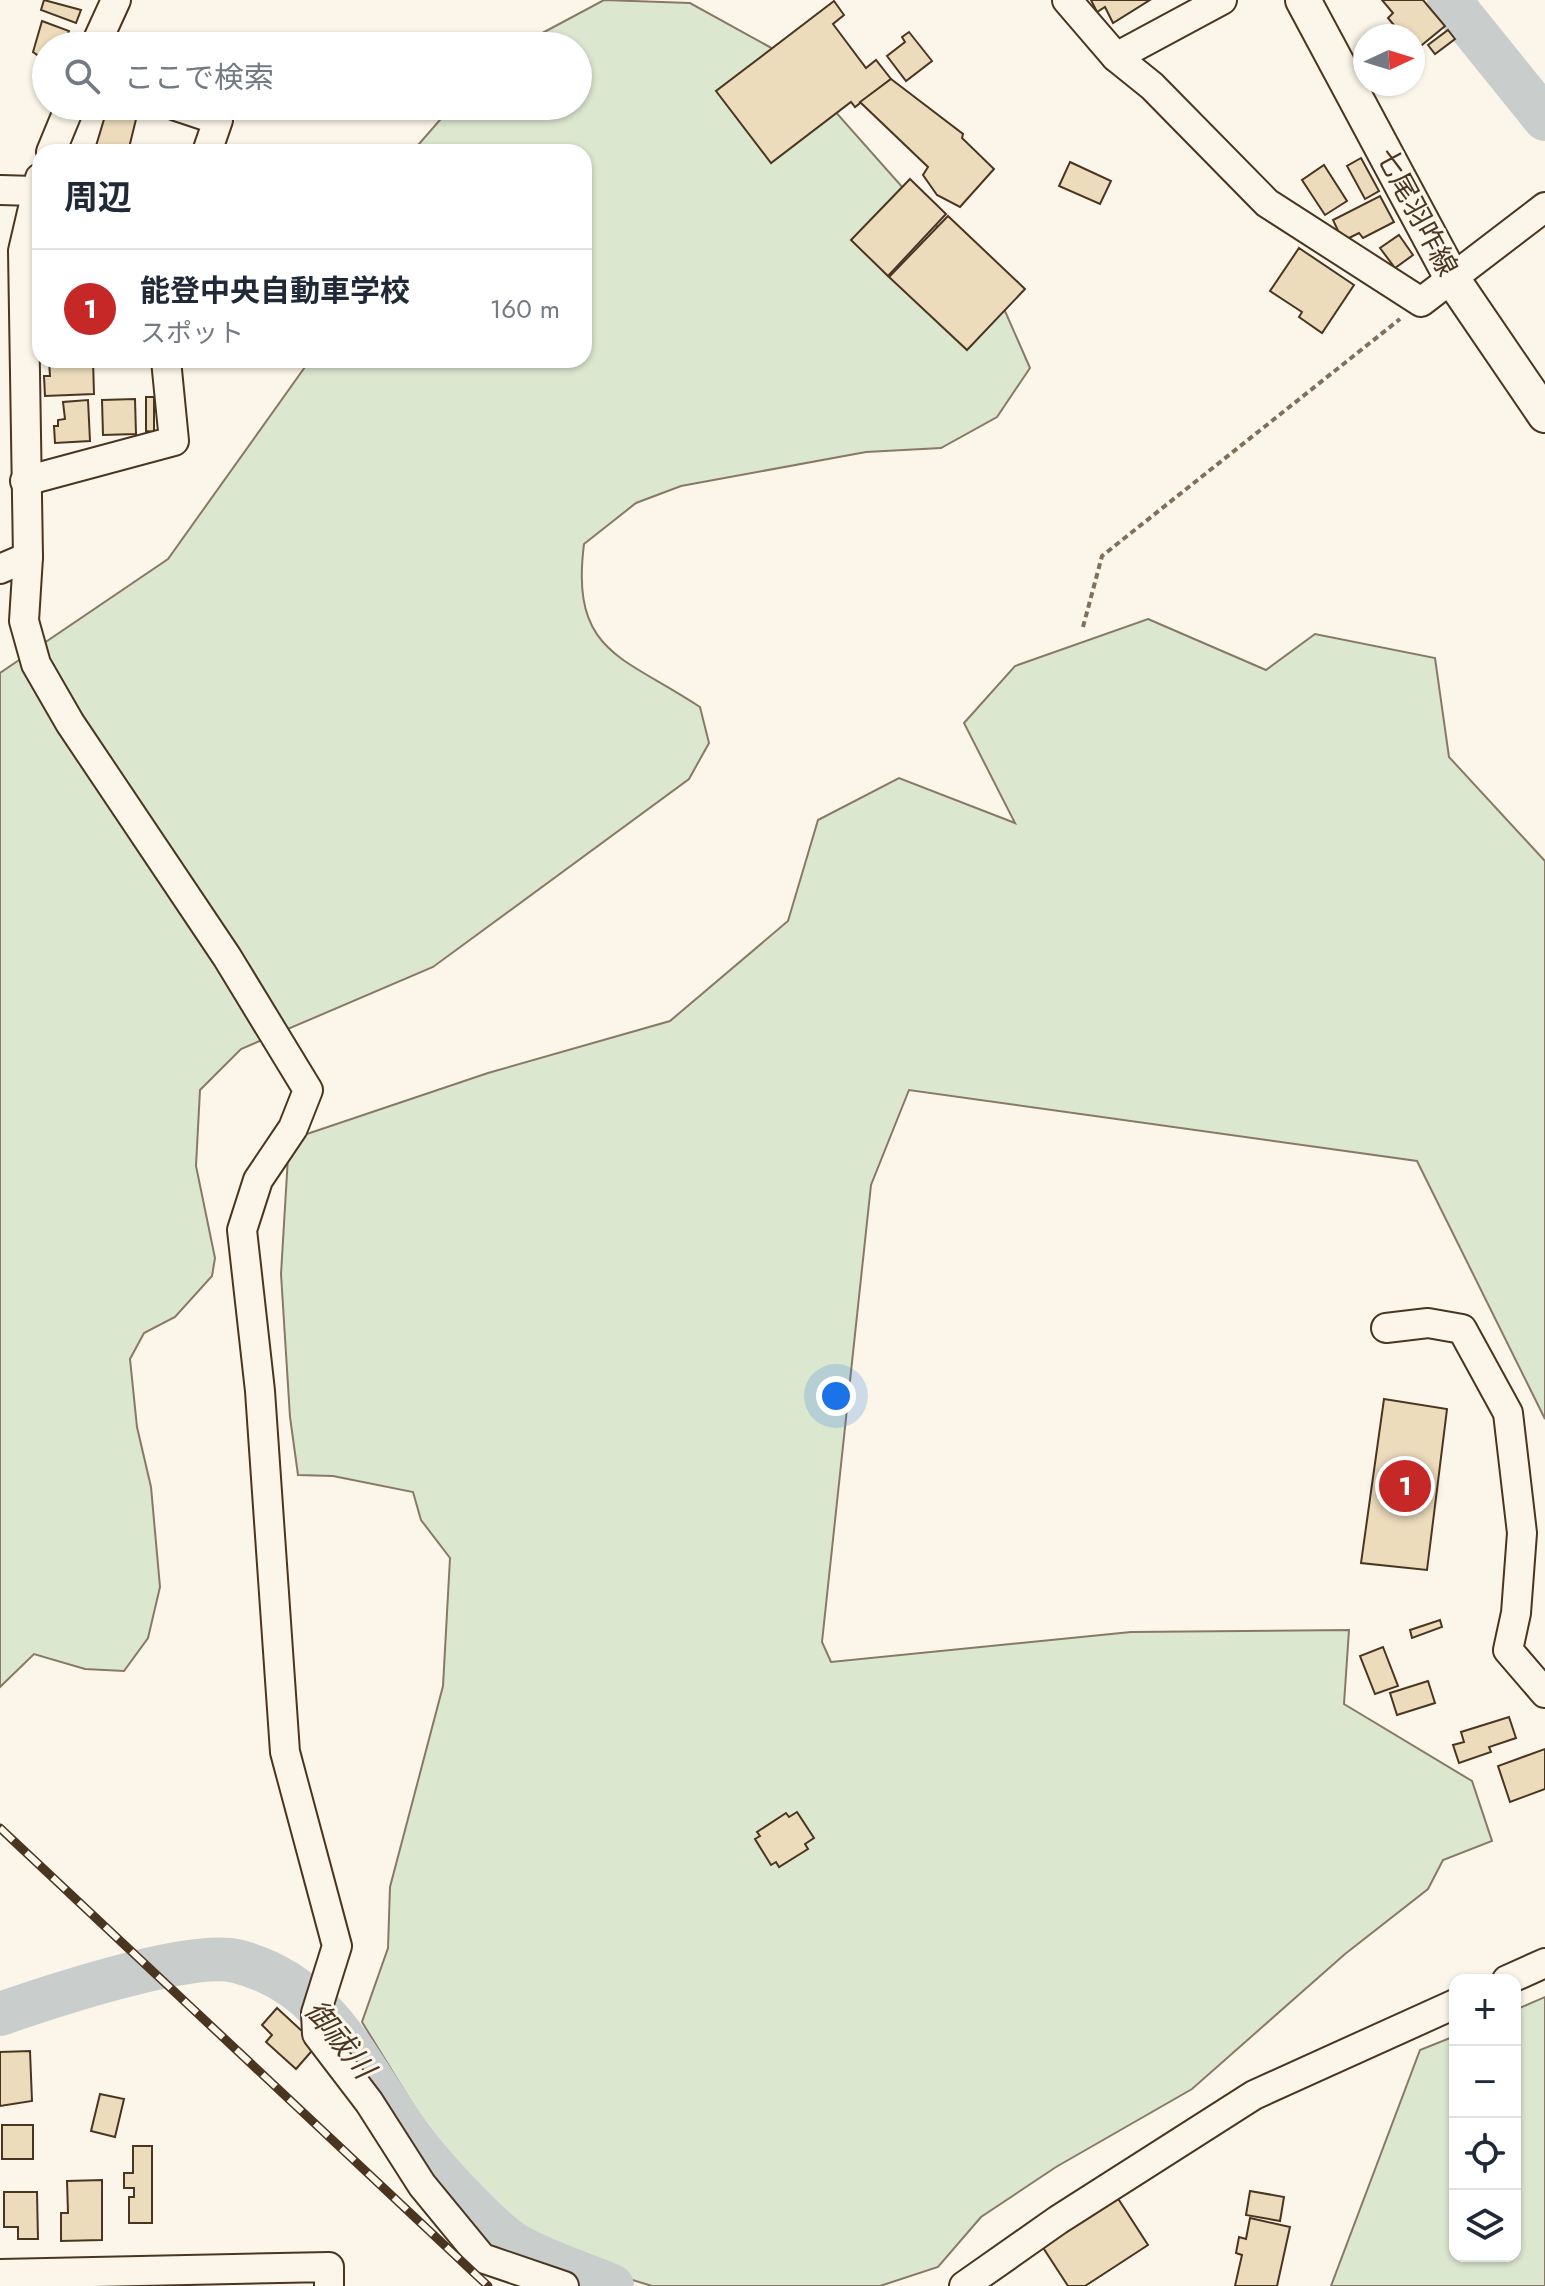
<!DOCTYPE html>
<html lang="ja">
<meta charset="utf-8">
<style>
:root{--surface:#fff;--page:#f2f2f3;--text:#1f2937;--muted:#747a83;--line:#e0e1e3;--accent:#c62828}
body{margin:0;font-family:Jost,"Noto Sans JP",sans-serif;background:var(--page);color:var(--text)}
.controls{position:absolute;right:24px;bottom:24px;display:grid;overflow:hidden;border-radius:16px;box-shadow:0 2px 6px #0004}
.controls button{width:72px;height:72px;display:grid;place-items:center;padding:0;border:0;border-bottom:2px solid var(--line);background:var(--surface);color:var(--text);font:40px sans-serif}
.compass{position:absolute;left:1353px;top:24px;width:72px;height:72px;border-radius:50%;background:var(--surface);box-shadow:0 2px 6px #0004;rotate:86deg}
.you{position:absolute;left:836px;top:1396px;width:28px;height:28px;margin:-20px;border:6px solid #fff;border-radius:50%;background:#1a73e8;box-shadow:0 0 0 12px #1a73e833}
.badge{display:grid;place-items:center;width:52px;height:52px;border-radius:50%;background:var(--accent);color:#fff;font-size:26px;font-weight:700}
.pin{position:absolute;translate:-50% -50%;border:4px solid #fff;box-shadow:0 2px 8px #0006}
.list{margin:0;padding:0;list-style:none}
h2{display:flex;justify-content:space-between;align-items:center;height:104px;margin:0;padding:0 32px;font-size:34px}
h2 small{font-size:26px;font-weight:400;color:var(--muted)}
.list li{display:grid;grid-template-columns:52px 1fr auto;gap:24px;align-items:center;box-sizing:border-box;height:120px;padding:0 32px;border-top:2px solid var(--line)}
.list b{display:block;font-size:30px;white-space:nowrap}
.list p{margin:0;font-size:26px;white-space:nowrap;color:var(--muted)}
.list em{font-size:26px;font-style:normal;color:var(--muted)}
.icon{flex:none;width:44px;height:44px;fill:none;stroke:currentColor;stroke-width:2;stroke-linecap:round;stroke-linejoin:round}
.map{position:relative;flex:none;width:1545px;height:2286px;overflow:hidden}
.search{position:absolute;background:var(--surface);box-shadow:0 2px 6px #0004;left:32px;top:32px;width:560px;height:88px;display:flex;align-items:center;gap:20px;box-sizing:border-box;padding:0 28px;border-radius:44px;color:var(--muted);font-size:30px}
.panel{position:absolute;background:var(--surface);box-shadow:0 2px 6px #0004;left:32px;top:144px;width:560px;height:224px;border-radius:24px}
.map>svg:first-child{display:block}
.green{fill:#dce7d0;stroke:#887966;stroke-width:2}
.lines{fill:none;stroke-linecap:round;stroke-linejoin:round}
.river{stroke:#c9cecd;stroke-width:44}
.building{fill:#ecdcbc;stroke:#4a3520;stroke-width:2}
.minor-casing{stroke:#4a3520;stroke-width:32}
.major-casing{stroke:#4a3520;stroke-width:38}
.path{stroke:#7f6f5c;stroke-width:4;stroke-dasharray:6 4;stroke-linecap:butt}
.minor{stroke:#fbf6e9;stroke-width:28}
.major{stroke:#fbf6e9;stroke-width:34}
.rail-casing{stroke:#4a3520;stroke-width:9}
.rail{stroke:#fbf6e9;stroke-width:6;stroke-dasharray:18;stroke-linecap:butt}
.labels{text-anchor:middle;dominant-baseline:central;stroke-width:6;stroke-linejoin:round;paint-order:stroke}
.street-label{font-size:28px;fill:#4a3520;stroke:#fbf6e9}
.water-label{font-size:30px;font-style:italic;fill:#4a3520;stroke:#fbf6e9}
</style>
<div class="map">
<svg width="1545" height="2286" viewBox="0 0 1545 2286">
<rect width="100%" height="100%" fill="#fbf6e9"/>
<g class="green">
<path d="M 604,0 L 690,3 L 786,56 L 998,295 L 1030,368 L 997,417 L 941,448 L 866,452 L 681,486 L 636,503 L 584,544 C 570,654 624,656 700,707 L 709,743 L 689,779 L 433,967 L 241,1049 L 200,1090 L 196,1166 L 215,1258 L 212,1276 L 175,1317 L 144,1333 L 130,1359 L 137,1427 L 151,1487 L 160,1587 L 148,1638 L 124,1671 L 85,1669 L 34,1654 L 0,1687 L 0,673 L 168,559 L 310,360 L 584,360 L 584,152 L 412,152 L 452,106 L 578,106 L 578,46 L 518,46 Z"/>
<path d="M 1148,619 L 1266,670 L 1315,634 L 1435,658 L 1449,757 L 1545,861 L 1545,1419 L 1417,1161 L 909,1090 L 871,1185 L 822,1642 L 831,1662 L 1131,1632 L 1349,1630 L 1344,1704 L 1472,1781 L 1492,1841 L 1443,1860 L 1428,1889 L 1345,1954 L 1192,2089 L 1056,2167 L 981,2217 L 938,2267 L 880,2286 L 652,2286 L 613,2274 L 511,2224 L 445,2157 L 362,2022 L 388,1948 L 390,1887 L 443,1686 L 450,1558 L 421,1520 L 413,1492 L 333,1476 L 298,1475 L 290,1417 L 281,1274 L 289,1140 L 488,1073 L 670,1021 L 788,921 L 818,820 L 899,778 L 1015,823 L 964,723 L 1015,666 Z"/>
<path d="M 1545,1997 L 1545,2286 L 1331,2286 L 1420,2050 L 1455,2036 L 1455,2256 L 1515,2256 L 1515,2010 Z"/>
</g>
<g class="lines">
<g class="river">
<path d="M 1449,0 L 1545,119"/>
<path d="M 0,2014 C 49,1997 190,1950 236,1961 C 334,1985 362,2076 418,2147 C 438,2172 482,2220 507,2239 C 528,2256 585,2274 612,2286"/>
</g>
</g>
<g class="building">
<path d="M 44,0 L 81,10 L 76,23 L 41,10 Z"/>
<path d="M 1091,0 L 1150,0 L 1113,23 L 1105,7 L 1097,12 Z"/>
<path d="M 1382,0 L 1423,0 L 1445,26 L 1417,49 L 1413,36 L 1403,36 L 1388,18 L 1393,13 Z"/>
<path d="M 834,1 L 844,15 L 833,24 L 866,68 L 876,60 L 891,79 L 855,107 L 851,102 L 771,163 L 716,91 Z"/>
<path d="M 42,21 L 69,31 L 64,45 L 67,46 L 46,46 L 46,61 L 33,52 Z"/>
<path d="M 1448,30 L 1455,39 L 1435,54 L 1428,45 Z"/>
<path d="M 909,32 L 932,61 L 906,81 L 887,56 L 905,42 L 902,37 Z"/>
<path d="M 891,79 L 963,134 L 962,138 L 994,169 L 960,207 L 937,195 L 923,175 L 928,167 L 860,102 Z"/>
<path d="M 108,106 L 138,111 L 128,152 L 96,146 Z"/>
<path d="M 1361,158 L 1379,191 L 1365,199 L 1347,166 Z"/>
<path d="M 1070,162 L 1111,181 L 1100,204 L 1059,186 Z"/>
<path d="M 1324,165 L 1347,201 L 1325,215 L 1302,180 Z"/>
<path d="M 910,179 L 946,214 L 888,276 L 851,240 Z"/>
<path d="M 1380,196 L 1394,222 L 1363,238 L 1359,233 L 1345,240 L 1341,237 L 1333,220 Z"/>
<path d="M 948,216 L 1025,289 L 967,350 L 889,277 Z"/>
<path d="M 1399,235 L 1413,255 L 1395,268 L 1380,248 Z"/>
<path d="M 1299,248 L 1354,285 L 1322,333 L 1299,317 L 1302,312 L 1270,291 Z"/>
<path d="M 49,360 L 93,360 L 94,394 L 45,396 L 44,376 L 50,376 Z"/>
<path d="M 146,397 L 154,397 L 154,432 L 146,431 Z"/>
<path d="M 135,399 L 136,434 L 103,435 L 102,400 Z"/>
<path d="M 88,400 L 90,441 L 55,443 L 54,426 L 58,426 L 58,420 L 65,419 L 63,402 Z"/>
<path d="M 1384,1399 L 1447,1409 L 1427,1570 L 1361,1563 Z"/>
<path d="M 1440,1620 L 1442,1627 L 1412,1638 L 1410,1630 Z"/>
<path d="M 1383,1647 L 1398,1686 L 1375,1694 L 1360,1656 Z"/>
<path d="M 1428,1681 L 1435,1703 L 1397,1715 L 1390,1693 Z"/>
<path d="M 1509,1717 L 1516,1738 L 1489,1747 L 1491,1752 L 1459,1763 L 1453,1745 L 1464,1742 L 1461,1732 Z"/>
<path d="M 1545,1749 L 1545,1789 L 1510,1802 L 1498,1766 Z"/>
<path d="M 797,1812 L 814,1838 L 805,1844 L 808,1849 L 779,1867 L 776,1862 L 771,1865 L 755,1839 L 760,1836 L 757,1832 L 786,1813 L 789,1817 Z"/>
<path d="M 277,2008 L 317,2045 L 296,2069 L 266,2042 L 272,2035 L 262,2025 Z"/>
<path d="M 30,2051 L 32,2101 L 0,2106 L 0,2052 Z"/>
<path d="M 100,2094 L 124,2099 L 115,2137 L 91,2131 Z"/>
<rect x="2" y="2125" width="31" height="34"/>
<path d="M 133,2146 L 152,2146 L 152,2223 L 129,2223 L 129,2197 L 134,2197 L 134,2188 L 124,2188 L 124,2173 L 133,2173 Z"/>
<path d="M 102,2180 L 102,2240 L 61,2241 L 61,2213 L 68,2213 L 67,2181 Z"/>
<path d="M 1250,2191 L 1284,2197 L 1280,2221 L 1246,2215 Z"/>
<path d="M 4,2192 L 37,2192 L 38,2239 L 18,2239 L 18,2227 L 4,2227 Z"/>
<path d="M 1117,2197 L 1148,2245 L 1085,2286 L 1068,2286 L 1042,2246 Z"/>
<path d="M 1250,2218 L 1290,2227 L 1277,2286 L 1235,2286 L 1242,2255 L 1236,2253 L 1239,2237 L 1246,2239 Z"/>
</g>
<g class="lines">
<defs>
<g id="minor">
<path d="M 1067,0 L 1116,57 L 1222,0"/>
<path d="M 95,46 L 116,0"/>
<path d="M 1116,57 L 1152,86 L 1267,203 L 1421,302 L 1545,207"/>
<path d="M 176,106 L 218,120 L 207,152"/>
<path d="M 51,152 L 70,106"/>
<path d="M 40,178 L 23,251 L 28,557 L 24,621 L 36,664 L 70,723 L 227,957 L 308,1090 L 293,1128 L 258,1180 L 242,1230 L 260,1391 L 285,1752 L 337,1946 L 316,2013 L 317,2034 L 369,2102 L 422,2185 L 482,2258 L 564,2286"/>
<path d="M 0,190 L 35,191"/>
<path d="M 25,481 L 174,441 L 166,360"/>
<path d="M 0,569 L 28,557"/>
<path d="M 1386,1328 L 1428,1323 L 1462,1329 L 1508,1413 L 1522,1533 L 1516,1613 L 1508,1650 L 1545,1693"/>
<path d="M 1507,1980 L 1545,1963"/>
<path d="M 0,2274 L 329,2267 L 329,2286"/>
<path d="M 964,2286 L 1058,2220 L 1254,2095 L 1455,2004"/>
</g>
<path id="major" d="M 1303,0 L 1453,280 L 1545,415"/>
</defs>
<use href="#minor" class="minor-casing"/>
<use href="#major" class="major-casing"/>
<path class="path" d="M 1083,627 L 1102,556 L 1400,319"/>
<use href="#minor" class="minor"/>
<use href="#major" class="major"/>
<defs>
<path id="rail" d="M 0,1828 L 488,2286"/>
</defs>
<use href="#rail" class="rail-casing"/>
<use href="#rail" class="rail"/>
</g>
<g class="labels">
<g class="street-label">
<text transform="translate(1417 212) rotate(62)">七尾羽咋線</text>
</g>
<g class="water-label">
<text transform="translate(340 2039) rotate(51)">御祓川</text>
</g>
</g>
</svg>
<div class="controls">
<button>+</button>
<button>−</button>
<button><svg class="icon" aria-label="locate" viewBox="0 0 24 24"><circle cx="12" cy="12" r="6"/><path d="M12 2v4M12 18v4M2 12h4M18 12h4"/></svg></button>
<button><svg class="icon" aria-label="layers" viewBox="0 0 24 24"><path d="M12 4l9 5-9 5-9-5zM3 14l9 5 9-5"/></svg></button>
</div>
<svg class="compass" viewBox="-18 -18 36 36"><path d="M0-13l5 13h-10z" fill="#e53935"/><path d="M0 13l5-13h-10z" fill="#747a83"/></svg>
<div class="you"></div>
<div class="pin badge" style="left:1405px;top:1486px">1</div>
<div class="search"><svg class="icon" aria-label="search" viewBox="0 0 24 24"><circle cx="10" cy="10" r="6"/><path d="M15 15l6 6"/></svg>ここで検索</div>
<section class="panel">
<h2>周辺<small></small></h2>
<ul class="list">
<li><span class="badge">1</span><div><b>能登中央自動車学校</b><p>スポット</p></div><em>160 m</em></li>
</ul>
</section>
</div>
